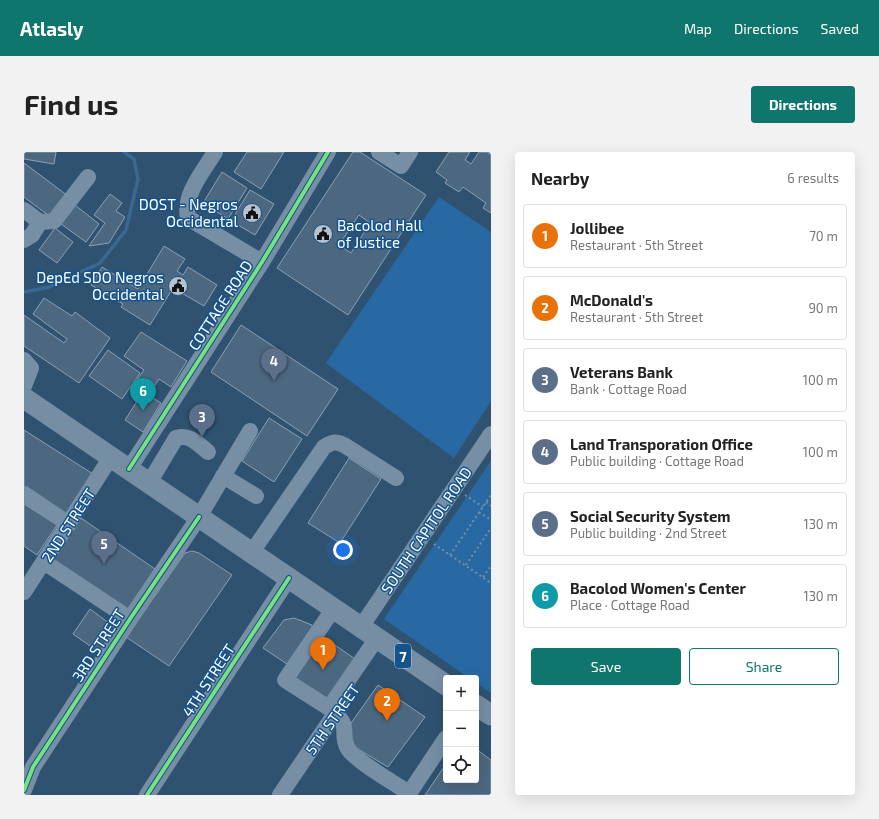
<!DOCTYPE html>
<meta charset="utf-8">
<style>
:root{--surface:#fff;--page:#f2f2f2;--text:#222;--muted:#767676;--line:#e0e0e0;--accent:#0f766e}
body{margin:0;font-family:"Exo 2",sans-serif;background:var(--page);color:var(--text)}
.controls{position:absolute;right:12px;bottom:12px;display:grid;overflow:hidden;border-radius:4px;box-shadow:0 4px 16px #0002}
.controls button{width:36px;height:36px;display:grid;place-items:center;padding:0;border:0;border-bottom:1px solid var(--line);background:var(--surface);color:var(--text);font:20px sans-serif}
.you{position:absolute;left:319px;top:398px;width:14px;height:14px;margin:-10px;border:3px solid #fff;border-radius:50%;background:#1a73e8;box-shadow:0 0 0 6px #1a73e833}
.badge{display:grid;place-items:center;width:26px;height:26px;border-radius:50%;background:var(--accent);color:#fff;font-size:13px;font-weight:700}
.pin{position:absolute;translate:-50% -33px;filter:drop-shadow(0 1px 2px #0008)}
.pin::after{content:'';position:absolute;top:21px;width:14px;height:12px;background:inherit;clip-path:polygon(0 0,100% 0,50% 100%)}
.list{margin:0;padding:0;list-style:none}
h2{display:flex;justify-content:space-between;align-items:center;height:52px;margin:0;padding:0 16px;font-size:17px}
h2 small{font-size:13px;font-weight:400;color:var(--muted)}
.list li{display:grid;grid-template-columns:26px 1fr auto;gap:12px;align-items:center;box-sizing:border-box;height:64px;margin:0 8px 8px;padding:0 8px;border:1px solid var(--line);border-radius:4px}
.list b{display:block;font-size:15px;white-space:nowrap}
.list p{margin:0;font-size:13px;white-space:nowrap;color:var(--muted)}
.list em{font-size:13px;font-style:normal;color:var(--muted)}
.actions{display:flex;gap:8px;padding:12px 16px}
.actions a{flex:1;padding:9px 0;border:1px solid var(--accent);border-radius:4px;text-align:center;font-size:14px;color:var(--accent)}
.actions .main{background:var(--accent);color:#fff}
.icon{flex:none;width:22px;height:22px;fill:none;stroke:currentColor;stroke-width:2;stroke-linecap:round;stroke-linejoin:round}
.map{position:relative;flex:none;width:467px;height:643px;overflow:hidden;border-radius:4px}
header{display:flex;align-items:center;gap:24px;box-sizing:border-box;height:56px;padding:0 20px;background:var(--accent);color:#fff}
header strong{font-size:19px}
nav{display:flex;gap:22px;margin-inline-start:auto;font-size:14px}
.intro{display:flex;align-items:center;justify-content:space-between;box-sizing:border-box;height:96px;padding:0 24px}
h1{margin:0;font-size:28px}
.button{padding:10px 18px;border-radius:4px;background:var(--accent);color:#fff;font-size:14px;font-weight:700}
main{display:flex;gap:24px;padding:0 24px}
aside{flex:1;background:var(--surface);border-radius:4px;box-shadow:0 4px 16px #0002}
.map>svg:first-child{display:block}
.green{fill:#2869a3}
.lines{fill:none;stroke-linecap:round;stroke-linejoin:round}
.stream{stroke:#3b6890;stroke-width:3.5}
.building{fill:#4c6881;stroke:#8ba0b3;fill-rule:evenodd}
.path{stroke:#768fa5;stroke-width:2;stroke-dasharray:2 3;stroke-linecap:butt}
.minor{stroke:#768fa5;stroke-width:16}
.major{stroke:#768ea3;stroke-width:21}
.cycleway-casing{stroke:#14538c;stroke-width:6}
.cycleway{stroke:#77e17e;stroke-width:4}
.labels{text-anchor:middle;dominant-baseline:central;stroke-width:3;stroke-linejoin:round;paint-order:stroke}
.shield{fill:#14538c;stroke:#b8cbdc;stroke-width:1}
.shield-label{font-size:14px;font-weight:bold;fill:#fff}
.poi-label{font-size:15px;fill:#fff;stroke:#14538c;text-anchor:end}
.street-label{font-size:15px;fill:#fff;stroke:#14538c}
</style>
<header>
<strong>Atlasly</strong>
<nav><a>Map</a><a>Directions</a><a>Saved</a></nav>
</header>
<div class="intro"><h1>Find us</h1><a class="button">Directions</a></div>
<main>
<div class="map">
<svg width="467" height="643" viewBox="0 0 467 643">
<rect width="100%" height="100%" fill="#2f5271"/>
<g class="green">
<path d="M 415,45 L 467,80 L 467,249 L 430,306 L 302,211 Z"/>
<path d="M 467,309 L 467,541 L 452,531 L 452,526 L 445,526 L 360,467 Z"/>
</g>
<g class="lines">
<path class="stream" d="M 0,140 L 25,135 L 76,111 L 102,78 L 114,27 L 110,7 L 100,0"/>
</g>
<g class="building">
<path d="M 0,0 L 32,0 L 30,12 L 0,7 Z"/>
<path d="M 223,0 L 260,0 L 237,37 L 210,20 Z"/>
<path d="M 329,0 L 336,0 L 402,43 L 324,163 L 253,116 ZM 335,63 L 346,71 L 327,101 L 315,93 Z"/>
<path d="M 425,0 L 446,0 L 441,8 L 447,12 L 455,0 L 463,0 L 467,3 L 467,61 L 459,56 L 462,51 L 439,35 L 435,40 L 421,31 L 423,28 L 412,20 Z"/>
<path d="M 0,11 L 44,44 L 28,66 L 0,45 Z"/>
<path d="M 198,20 L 223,36 L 204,67 L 179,51 Z"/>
<path d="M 226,38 L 250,52 L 231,83 L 207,69 Z"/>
<path d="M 86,42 L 98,51 L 92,59 L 101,65 L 85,91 L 65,94 L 81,71 L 70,63 Z"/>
<path d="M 51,53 L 75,72 L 62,90 L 37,72 Z"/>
<path d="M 31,76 L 49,90 L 33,111 L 15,98 Z"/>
<path d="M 140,94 L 161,107 L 153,119 L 159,123 L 164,115 L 193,133 L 180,154 L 149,136 L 126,173 L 97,155 L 99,152 L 67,133 L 78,115 L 114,137 Z"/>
<path d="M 20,146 L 48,164 L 51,160 L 86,186 L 55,231 L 0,194 L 0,163 L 40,191 L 43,187 L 9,162 Z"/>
<path d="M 217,173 L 314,237 L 283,284 L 187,220 Z"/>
<path d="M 117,180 L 163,209 L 147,235 L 135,227 L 125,242 L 109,233 L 120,218 L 100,204 Z"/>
<path d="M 84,198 L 116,221 L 98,247 L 65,224 Z"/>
<path d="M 119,240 L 137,251 L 119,280 L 101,268 Z"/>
<path d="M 245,266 L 278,287 L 250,330 L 218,309 Z"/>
<path d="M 0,278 L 69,322 L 42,365 L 0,339 Z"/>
<path d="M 325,306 L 357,327 L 316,391 L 284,371 Z"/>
<path d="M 0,352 L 33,373 L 13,403 L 0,394 Z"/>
<path d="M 57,366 L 131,417 L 103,458 L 29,408 Z"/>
<path d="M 168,399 L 175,401 L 208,423 L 145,514 L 102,485 L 161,401 Z"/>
<path d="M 66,457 L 93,477 L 76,501 L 49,482 Z"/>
<path d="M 270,466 L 288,473 L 288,483 L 266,514 L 239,496 L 260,468 Z"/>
<path d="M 295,482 L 334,509 L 304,553 L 265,526 Z"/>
<path d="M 354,533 L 401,565 L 364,615 L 329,594 L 325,574 Z"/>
<path d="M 452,597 L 467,608 L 467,643 L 401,643 L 422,612 L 422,628 L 452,628 Z"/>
</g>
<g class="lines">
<g class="path">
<path d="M 441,343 L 459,355"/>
<path d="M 462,350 L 467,354"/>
<path d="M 455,360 L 467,368"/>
<path d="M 410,392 L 467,431"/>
<path d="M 426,403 L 467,343"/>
<path d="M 442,413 L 467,376"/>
<path d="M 459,425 L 467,414"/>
</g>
<g class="minor">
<path d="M 191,0 C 179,20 159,42 164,66 L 238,110"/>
<path d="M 355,0 L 377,14 L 386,0"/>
<path d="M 0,58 L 16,70"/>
<path d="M 0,88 L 8,83 L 16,70 L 30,69 L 64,25"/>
<path d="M 0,208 L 7,216 L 0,234"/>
<path d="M 105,317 L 238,110 L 304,0"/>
<path d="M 199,324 L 232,344"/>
<path d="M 125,331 L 152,286 C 166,282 173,291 184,300"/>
<path d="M 0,342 L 45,372"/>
<path d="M 228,400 L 300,295 C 308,290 311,289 320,293 L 372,326"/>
<path d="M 20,410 L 106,467"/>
<path d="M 0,440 L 87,305"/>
<path d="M 310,456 L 261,528 L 305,556 L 353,486"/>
<path d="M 337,475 L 467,282"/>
<path d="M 311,561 C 327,577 316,579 323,595 C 328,607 372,632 385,641"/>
<path d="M 0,638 L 9,615 L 106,467 L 175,365 L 226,279"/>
<path d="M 123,643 L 265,426"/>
<path d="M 256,643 L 319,550"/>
<path d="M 384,643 L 422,586"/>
</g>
<g class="major">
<path d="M 0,246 L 422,533"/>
<path d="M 452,553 L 467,563"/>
</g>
<defs>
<g id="cycleway">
<path d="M 105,317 L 238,110 L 304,0"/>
<path d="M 0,638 L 9,615 L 106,467 L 175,365"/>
<path d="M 123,643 L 265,426"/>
</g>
</defs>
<use href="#cycleway" class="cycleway-casing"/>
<use href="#cycleway" class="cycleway"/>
</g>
<defs>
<symbol id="civic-disc" viewBox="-11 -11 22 22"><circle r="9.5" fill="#b6c2cd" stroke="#14538c"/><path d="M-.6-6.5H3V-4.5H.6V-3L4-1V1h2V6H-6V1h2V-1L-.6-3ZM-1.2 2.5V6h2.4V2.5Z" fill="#111"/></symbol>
</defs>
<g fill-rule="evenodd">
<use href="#civic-disc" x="217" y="50" width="22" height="22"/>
<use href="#civic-disc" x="288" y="71" width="22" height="22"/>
<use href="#civic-disc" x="143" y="123" width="22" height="22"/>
</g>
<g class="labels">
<rect class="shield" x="371" y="492" width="16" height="24" rx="3"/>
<g class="shield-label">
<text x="379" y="504">7</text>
</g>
<g class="poi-label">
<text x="214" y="52">DOST - Negros<tspan x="214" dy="17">Occidental</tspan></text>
<text x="313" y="73" text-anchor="start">Bacolod Hall<tspan x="313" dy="17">of Justice</tspan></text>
<text x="140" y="125">DepEd SDO Negros<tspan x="140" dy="17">Occidental</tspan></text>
</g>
<g class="street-label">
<text transform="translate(196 153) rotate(-57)">COTTAGE ROAD</text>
<text transform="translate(44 373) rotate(-57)">2ND STREET</text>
<text transform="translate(402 378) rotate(-56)">SOUTH CAPITOL ROAD</text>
<text transform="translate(74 493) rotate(-57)">3RD STREET</text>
<text transform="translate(184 528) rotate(-57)">4TH STREET</text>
<text transform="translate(308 567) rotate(-55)">5TH STREET</text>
</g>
</g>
</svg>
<div class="controls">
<button>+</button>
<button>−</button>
<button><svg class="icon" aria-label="locate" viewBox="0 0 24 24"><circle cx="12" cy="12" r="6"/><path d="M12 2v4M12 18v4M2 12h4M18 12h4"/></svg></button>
</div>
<div class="you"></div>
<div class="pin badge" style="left:299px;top:518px;background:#e8710a">1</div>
<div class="pin badge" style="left:363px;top:569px;background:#e8710a">2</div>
<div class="pin badge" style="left:178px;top:285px;background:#5c6f8a">3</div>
<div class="pin badge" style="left:250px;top:229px;background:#5c6f8a">4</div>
<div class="pin badge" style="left:80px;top:412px;background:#5c6f8a">5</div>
<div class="pin badge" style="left:119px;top:259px;background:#0f9aa8">6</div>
</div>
<aside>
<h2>Nearby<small>6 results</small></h2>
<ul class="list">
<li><span class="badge" style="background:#e8710a">1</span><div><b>Jollibee</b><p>Restaurant · 5th Street</p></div><em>70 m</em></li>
<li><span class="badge" style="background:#e8710a">2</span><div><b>McDonald's</b><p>Restaurant · 5th Street</p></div><em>90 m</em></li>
<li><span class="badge" style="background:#5c6f8a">3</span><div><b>Veterans Bank</b><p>Bank · Cottage Road</p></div><em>100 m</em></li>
<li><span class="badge" style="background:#5c6f8a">4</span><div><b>Land Transporation Office</b><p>Public building · Cottage Road</p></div><em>100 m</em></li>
<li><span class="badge" style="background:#5c6f8a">5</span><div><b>Social Security System</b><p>Public building · 2nd Street</p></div><em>130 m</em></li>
<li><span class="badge" style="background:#0f9aa8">6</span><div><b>Bacolod Women's Center</b><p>Place · Cottage Road</p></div><em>130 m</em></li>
</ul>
<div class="actions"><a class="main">Save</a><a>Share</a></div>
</aside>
</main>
